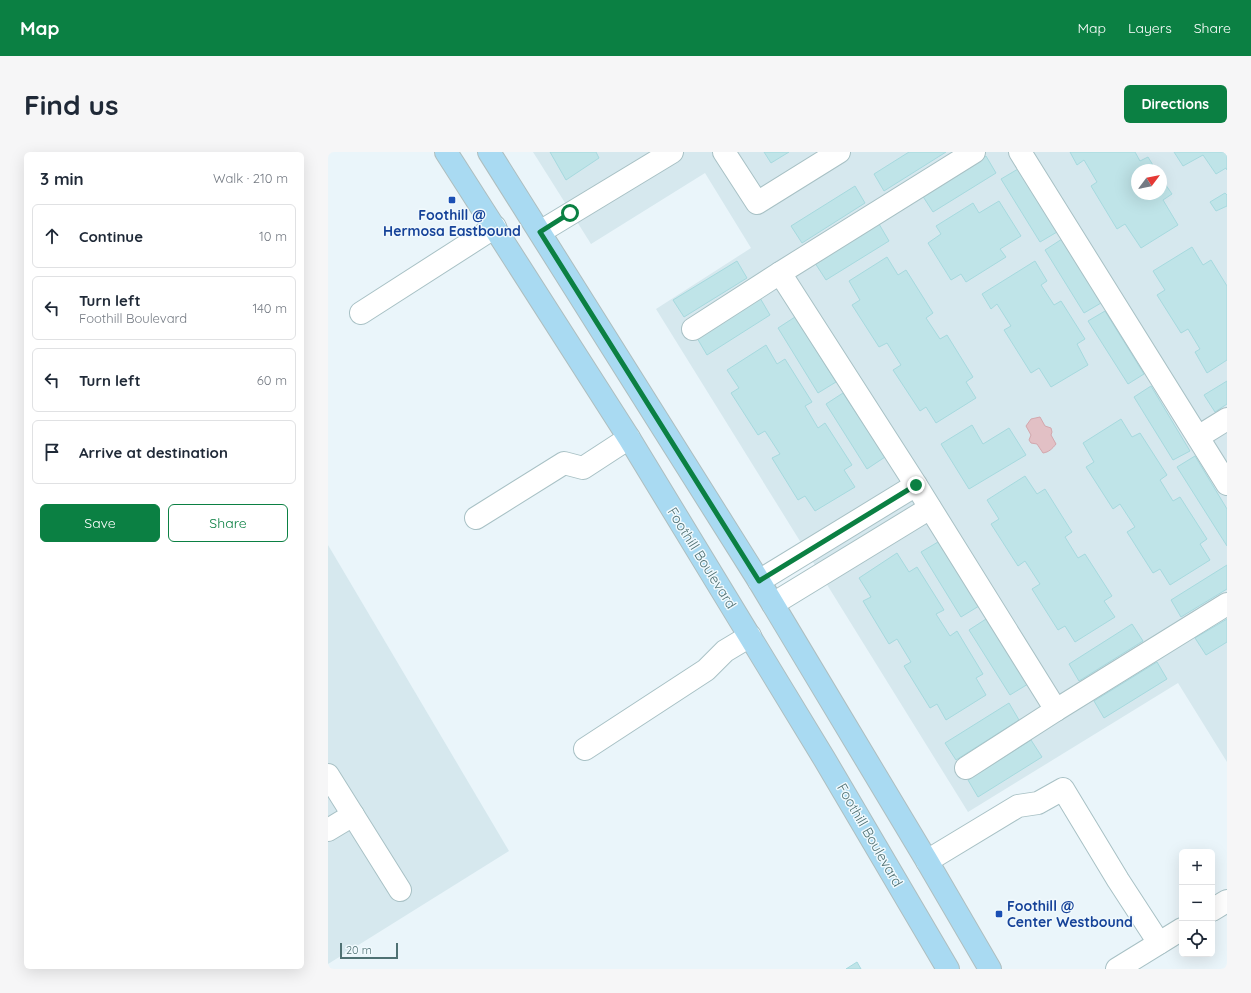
<!DOCTYPE html>
<meta charset="utf-8">
<style>
:root{--surface:#fff;--page:#f6f6f7;--text:#1f2937;--muted:#747a83;--line:#e0e1e3;--accent:#0b8043}
body{margin:0;font-family:Quicksand,sans-serif;background:var(--page);color:var(--text)}
.controls{position:absolute;right:12px;bottom:12px;display:grid;overflow:hidden;border-radius:6px;box-shadow:0 4px 16px #0002}
.controls button{width:36px;height:36px;display:grid;place-items:center;padding:0;border:0;border-bottom:1px solid var(--line);background:var(--surface);color:var(--text);font:20px sans-serif}
.compass{position:absolute;left:803px;top:12px;width:36px;height:36px;border-radius:50%;background:var(--surface);box-shadow:0 4px 16px #0002;rotate:58deg}
.scale{position:absolute;left:12px;bottom:10px;width:58px;box-sizing:border-box;padding-left:4px;border:2px solid #4f7173;border-top:0;font-size:11px;line-height:14px;white-space:nowrap;color:#4f7173;-webkit-text-stroke:3px #f0f9fd;paint-order:stroke}
.stop{position:absolute;width:12px;height:12px;margin:-9px;border:3px solid #0b8043;border-radius:50%;background:#fff}
.stop.end{background:#0b8043;border-color:#fff;box-shadow:0 1px 4px #0008}
.list{margin:0;padding:0;list-style:none}
h2{display:flex;justify-content:space-between;align-items:center;height:52px;margin:0;padding:0 16px;font-size:17px}
h2 small{font-size:13px;font-weight:400;color:var(--muted)}
.list li{display:grid;grid-template-columns:26px 1fr auto;gap:12px;align-items:center;box-sizing:border-box;height:64px;margin:0 8px 8px;padding:0 8px;border:1px solid var(--line);border-radius:6px}
.list b{display:block;font-size:15px;white-space:nowrap}
.list p{margin:0;font-size:13px;white-space:nowrap;color:var(--muted)}
.list em{font-size:13px;font-style:normal;color:var(--muted)}
.actions{display:flex;gap:8px;padding:12px 16px}
.actions a{flex:1;padding:9px 0;border:1px solid var(--accent);border-radius:6px;text-align:center;font-size:14px;color:var(--accent)}
.actions .main{background:var(--accent);color:#fff}
.icon{flex:none;width:22px;height:22px;fill:none;stroke:currentColor;stroke-width:2;stroke-linecap:round;stroke-linejoin:round}
.map{position:relative;flex:none;width:899px;height:817px;overflow:hidden;border-radius:6px}
header{display:flex;align-items:center;gap:24px;box-sizing:border-box;height:56px;padding:0 20px;background:var(--accent);color:#fff}
header strong{font-size:19px}
nav{display:flex;gap:22px;margin-inline-start:auto;font-size:14px}
.intro{display:flex;align-items:center;justify-content:space-between;box-sizing:border-box;height:96px;padding:0 24px}
h1{margin:0;font-size:28px}
.button{padding:10px 18px;border-radius:6px;background:var(--accent);color:#fff;font-size:14px;font-weight:700}
main{display:flex;gap:24px;padding:0 24px}
aside{flex:1;background:var(--surface);border-radius:6px;box-shadow:0 4px 16px #0002}
.map>svg:first-child{display:block}
.residential{fill:#d6e8ee;fill-rule:evenodd}
.water{fill:#e2c0c5;stroke:#d3a7ad}
.building{fill:#bfe4e8;stroke:#a6d9de}
.lines{fill:none;stroke-linecap:round;stroke-linejoin:round}
.minor-casing{stroke:#a8c1c5;stroke-width:24}
.major-casing{stroke:#aebebf;stroke-width:24}
.minor{stroke:#fff;stroke-width:22}
.major{stroke:#a9daf2;stroke-width:22}
.route{stroke:#0b8043;stroke-width:5}
.transit-dot{fill:#1a4fb4;stroke:#f0f9fd;stroke-width:1.5}
.labels{text-anchor:middle;dominant-baseline:central;stroke-width:3;stroke-linejoin:round;paint-order:stroke}
.transit-label{font-size:14px;font-weight:bold;fill:#164399;stroke:#f0f9fd}
.street-label{font-size:14px;fill:#4f7173;stroke:#f0f9fd}
</style>
<header>
<strong>Map</strong>
<nav><a>Map</a><a>Layers</a><a>Share</a></nav>
</header>
<div class="intro"><h1>Find us</h1><a class="button">Directions</a></div>
<main>
<aside>
<h2>3 min<small>Walk · 210 m</small></h2>
<ul class="list">
<li><svg class="icon" aria-label="ahead" viewBox="0 0 24 24"><path d="M12 20V5M6 11l6-6 6 6"/></svg><div><b>Continue</b></div><em>10 m</em></li>
<li><svg class="icon" aria-label="left" viewBox="0 0 24 24"><path d="M17 20v-9H6M10 6l-5 5 5 5"/></svg><div><b>Turn left</b><p>Foothill Boulevard</p></div><em>140 m</em></li>
<li><svg class="icon" aria-label="left" viewBox="0 0 24 24"><path d="M17 20v-9H6M10 6l-5 5 5 5"/></svg><div><b>Turn left</b></div><em>60 m</em></li>
<li><svg class="icon" aria-label="arrive" viewBox="0 0 24 24"><path d="M6 21V4h12l-3 4 3 4H6"/></svg><div><b>Arrive at destination</b></div></li>
</ul>
<div class="actions"><a class="main">Save</a><a>Share</a></div>
</aside>
<div class="map">
<svg width="899" height="817" viewBox="0 0 899 817">
<rect width="100%" height="100%" fill="#eaf5fa"/>
<g class="residential">
<path d="M 205,0 L 899,0 L 899,610 L 850,531 L 640,660 L 328,157 L 423,96 L 377,21 L 263,92 ZM 809,18 L 833,18 L 833,42 L 809,42 Z"/>
<path d="M 0,393 L 181,699 L 0,812 Z"/>
</g>
<path class="water" d="M 712,265 L 717,274 L 723,276 L 724,280 L 723,283 L 728,292 C 724,297 721,300 715,301 L 709,292 L 703,291 L 701,288 L 703,283 L 698,274 L 703,267 Z"/>
<g class="building">
<path d="M 222,0 L 268,0 L 271,6 L 238,28 Z"/>
<path d="M 436,0 L 461,0 L 443,11 Z"/>
<path d="M 581,0 L 618,0 L 556,39 L 546,22 Z"/>
<path d="M 742,0 L 807,0 L 812,9 L 820,5 L 828,18 L 809,18 L 809,42 L 833,42 L 833,26 L 844,42 L 835,48 L 850,73 L 813,96 L 797,72 L 789,77 L 763,34 L 769,30 L 756,8 L 749,13 Z"/>
<path d="M 846,0 L 899,0 L 899,18 L 898,16 L 888,22 L 875,3 L 855,14 Z"/>
<path d="M 658,4 L 668,21 L 605,60 L 594,43 Z"/>
<path d="M 690,17 L 729,80 L 712,90 L 673,27 Z"/>
<path d="M 527,34 L 537,51 L 474,91 L 463,74 Z"/>
<path d="M 897,41 L 899,43 L 899,54 L 888,59 L 882,50 Z"/>
<path d="M 671,49 L 693,84 L 672,97 L 678,105 L 638,130 L 633,122 L 623,128 L 600,91 L 613,82 L 608,74 L 645,51 L 651,61 Z"/>
<path d="M 551,72 L 561,89 L 498,128 L 487,111 Z"/>
<path d="M 734,87 L 773,151 L 756,161 L 717,98 Z"/>
<path d="M 864,95 L 875,113 L 883,108 L 899,134 L 899,208 L 879,221 L 867,200 L 872,197 L 860,177 L 853,181 L 829,143 L 837,138 L 825,119 Z"/>
<path d="M 559,105 L 570,123 L 578,118 L 605,161 L 598,166 L 612,187 L 619,183 L 645,225 L 638,230 L 648,246 L 608,271 L 598,255 L 592,259 L 565,218 L 573,213 L 559,191 L 551,195 L 524,153 L 532,148 L 521,129 Z"/>
<path d="M 409,109 L 419,126 L 356,165 L 345,148 Z"/>
<path d="M 707,109 L 719,129 L 713,133 L 726,153 L 733,149 L 757,187 L 749,192 L 760,213 L 723,235 L 711,216 L 703,221 L 676,178 L 683,174 L 669,152 L 663,157 L 654,142 Z"/>
<path d="M 432,146 L 442,163 L 379,203 L 369,186 Z"/>
<path d="M 777,159 L 816,222 L 800,232 L 760,169 Z"/>
<path d="M 467,165 L 508,230 L 490,241 L 450,176 Z"/>
<path d="M 438,193 L 449,212 L 457,207 L 484,250 L 477,254 L 490,276 L 497,271 L 524,313 L 516,318 L 527,335 L 487,359 L 477,344 L 470,348 L 444,306 L 452,302 L 437,279 L 430,283 L 403,241 L 411,236 L 399,218 Z"/>
<path d="M 899,229 L 899,252 L 887,260 L 876,243 Z"/>
<path d="M 823,234 L 862,299 L 845,308 L 806,245 Z"/>
<path d="M 515,241 L 557,305 L 539,317 L 498,252 Z"/>
<path d="M 793,267 L 804,285 L 812,281 L 839,323 L 832,328 L 845,349 L 852,345 L 879,387 L 872,392 L 882,408 L 842,433 L 832,417 L 825,421 L 799,380 L 807,375 L 792,352 L 785,357 L 758,315 L 766,310 L 755,291 Z"/>
<path d="M 644,273 L 655,292 L 681,276 L 698,303 L 641,337 L 613,292 Z"/>
<path d="M 867,304 L 899,357 L 899,394 L 849,315 Z"/>
<path d="M 697,324 L 709,342 L 717,337 L 744,380 L 737,385 L 750,406 L 757,402 L 784,444 L 776,449 L 787,465 L 747,490 L 737,474 L 730,478 L 704,437 L 712,432 L 697,409 L 690,414 L 663,372 L 671,367 L 659,348 Z"/>
<path d="M 610,390 L 651,454 L 633,465 L 593,400 Z"/>
<path d="M 569,401 L 581,420 L 589,415 L 616,458 L 608,462 L 622,484 L 629,479 L 655,522 L 648,526 L 658,543 L 618,568 L 609,552 L 602,556 L 576,514 L 583,510 L 569,487 L 561,492 L 535,449 L 543,445 L 531,426 Z"/>
<path d="M 899,413 L 899,437 L 853,465 L 843,448 Z"/>
<path d="M 658,467 L 700,532 L 682,543 L 641,478 Z"/>
<path d="M 899,467 L 899,490 L 878,503 L 867,486 Z"/>
<path d="M 804,472 L 815,489 L 751,529 L 741,512 Z"/>
<path d="M 829,510 L 839,527 L 776,566 L 766,549 Z"/>
<path d="M 681,551 L 691,568 L 628,608 L 617,591 Z"/>
<path d="M 703,588 L 714,605 L 650,645 L 640,628 Z"/>
<path d="M 529,810 L 533,817 L 518,817 Z"/>
</g>
<g class="lines">
<defs>
<g id="minor">
<path d="M 396,0 L 429,51 L 511,0"/>
<path d="M 646,0 L 452,121 L 588,333 L 728,558 L 899,452"/>
<path d="M 692,0 L 899,332"/>
<path d="M 212,80 L 344,0"/>
<path d="M 33,161 L 167,75"/>
<path d="M 365,177 L 452,121"/>
<path d="M 870,285 L 899,267"/>
<path d="M 148,366 L 236,311 L 255,316 L 301,286"/>
<path d="M 431,429 L 588,333"/>
<path d="M 445,452 L 602,356"/>
<path d="M 257,597 L 378,518 L 397,499 L 422,484"/>
<path d="M 638,616 L 728,558"/>
<path d="M 0,623 L 72,738"/>
<path d="M 0,678 L 25,663"/>
<path d="M 599,709 L 690,654 L 710,651 L 735,637 L 790,728 L 831,791"/>
<path d="M 884,758 L 899,749"/>
<path d="M 789,817 L 854,777"/>
</g>
<g id="major">
<path d="M 118,0 L 301,286 L 497,608 L 620,817"/>
<path d="M 161,0 L 431,429 L 599,709 L 662,817"/>
</g>
</defs>
<use href="#minor" class="minor-casing"/>
<use href="#major" class="major-casing"/>
<use href="#minor" class="minor"/>
<use href="#major" class="major"/>
</g>
<g class="lines">
<path class="route" d="M 242,61 L 212,80 L 431,429 L 588,333"/>
</g>
<g class="transit-dot">
<rect x="120" y="44" width="8" height="8" rx="2"/>
<rect x="667" y="758" width="8" height="8" rx="2"/>
</g>
<g class="labels">
<g class="transit-label">
<text x="124" y="63">Foothill @<tspan x="124" dy="16">Hermosa Eastbound</tspan></text>
<text x="679" y="754" text-anchor="start">Foothill @<tspan x="679" dy="16">Center Westbound</tspan></text>
</g>
<g class="street-label">
<text transform="translate(374 406) rotate(58)">Foothill Boulevard</text>
<text transform="translate(542 683) rotate(60)">Foothill Boulevard</text>
</g>
</g>
</svg>
<div class="controls">
<button>+</button>
<button>−</button>
<button><svg class="icon" aria-label="locate" viewBox="0 0 24 24"><circle cx="12" cy="12" r="6"/><path d="M12 2v4M12 18v4M2 12h4M18 12h4"/></svg></button>
</div>
<svg class="compass" viewBox="-18 -18 36 36"><path d="M0-13l5 13h-10z" fill="#e53935"/><path d="M0 13l5-13h-10z" fill="#747a83"/></svg>
<div class="scale">20 m</div>
<div class="stop" style="left:242px;top:61px"></div>
<div class="stop end" style="left:588px;top:333px"></div>
</div>
</main>
